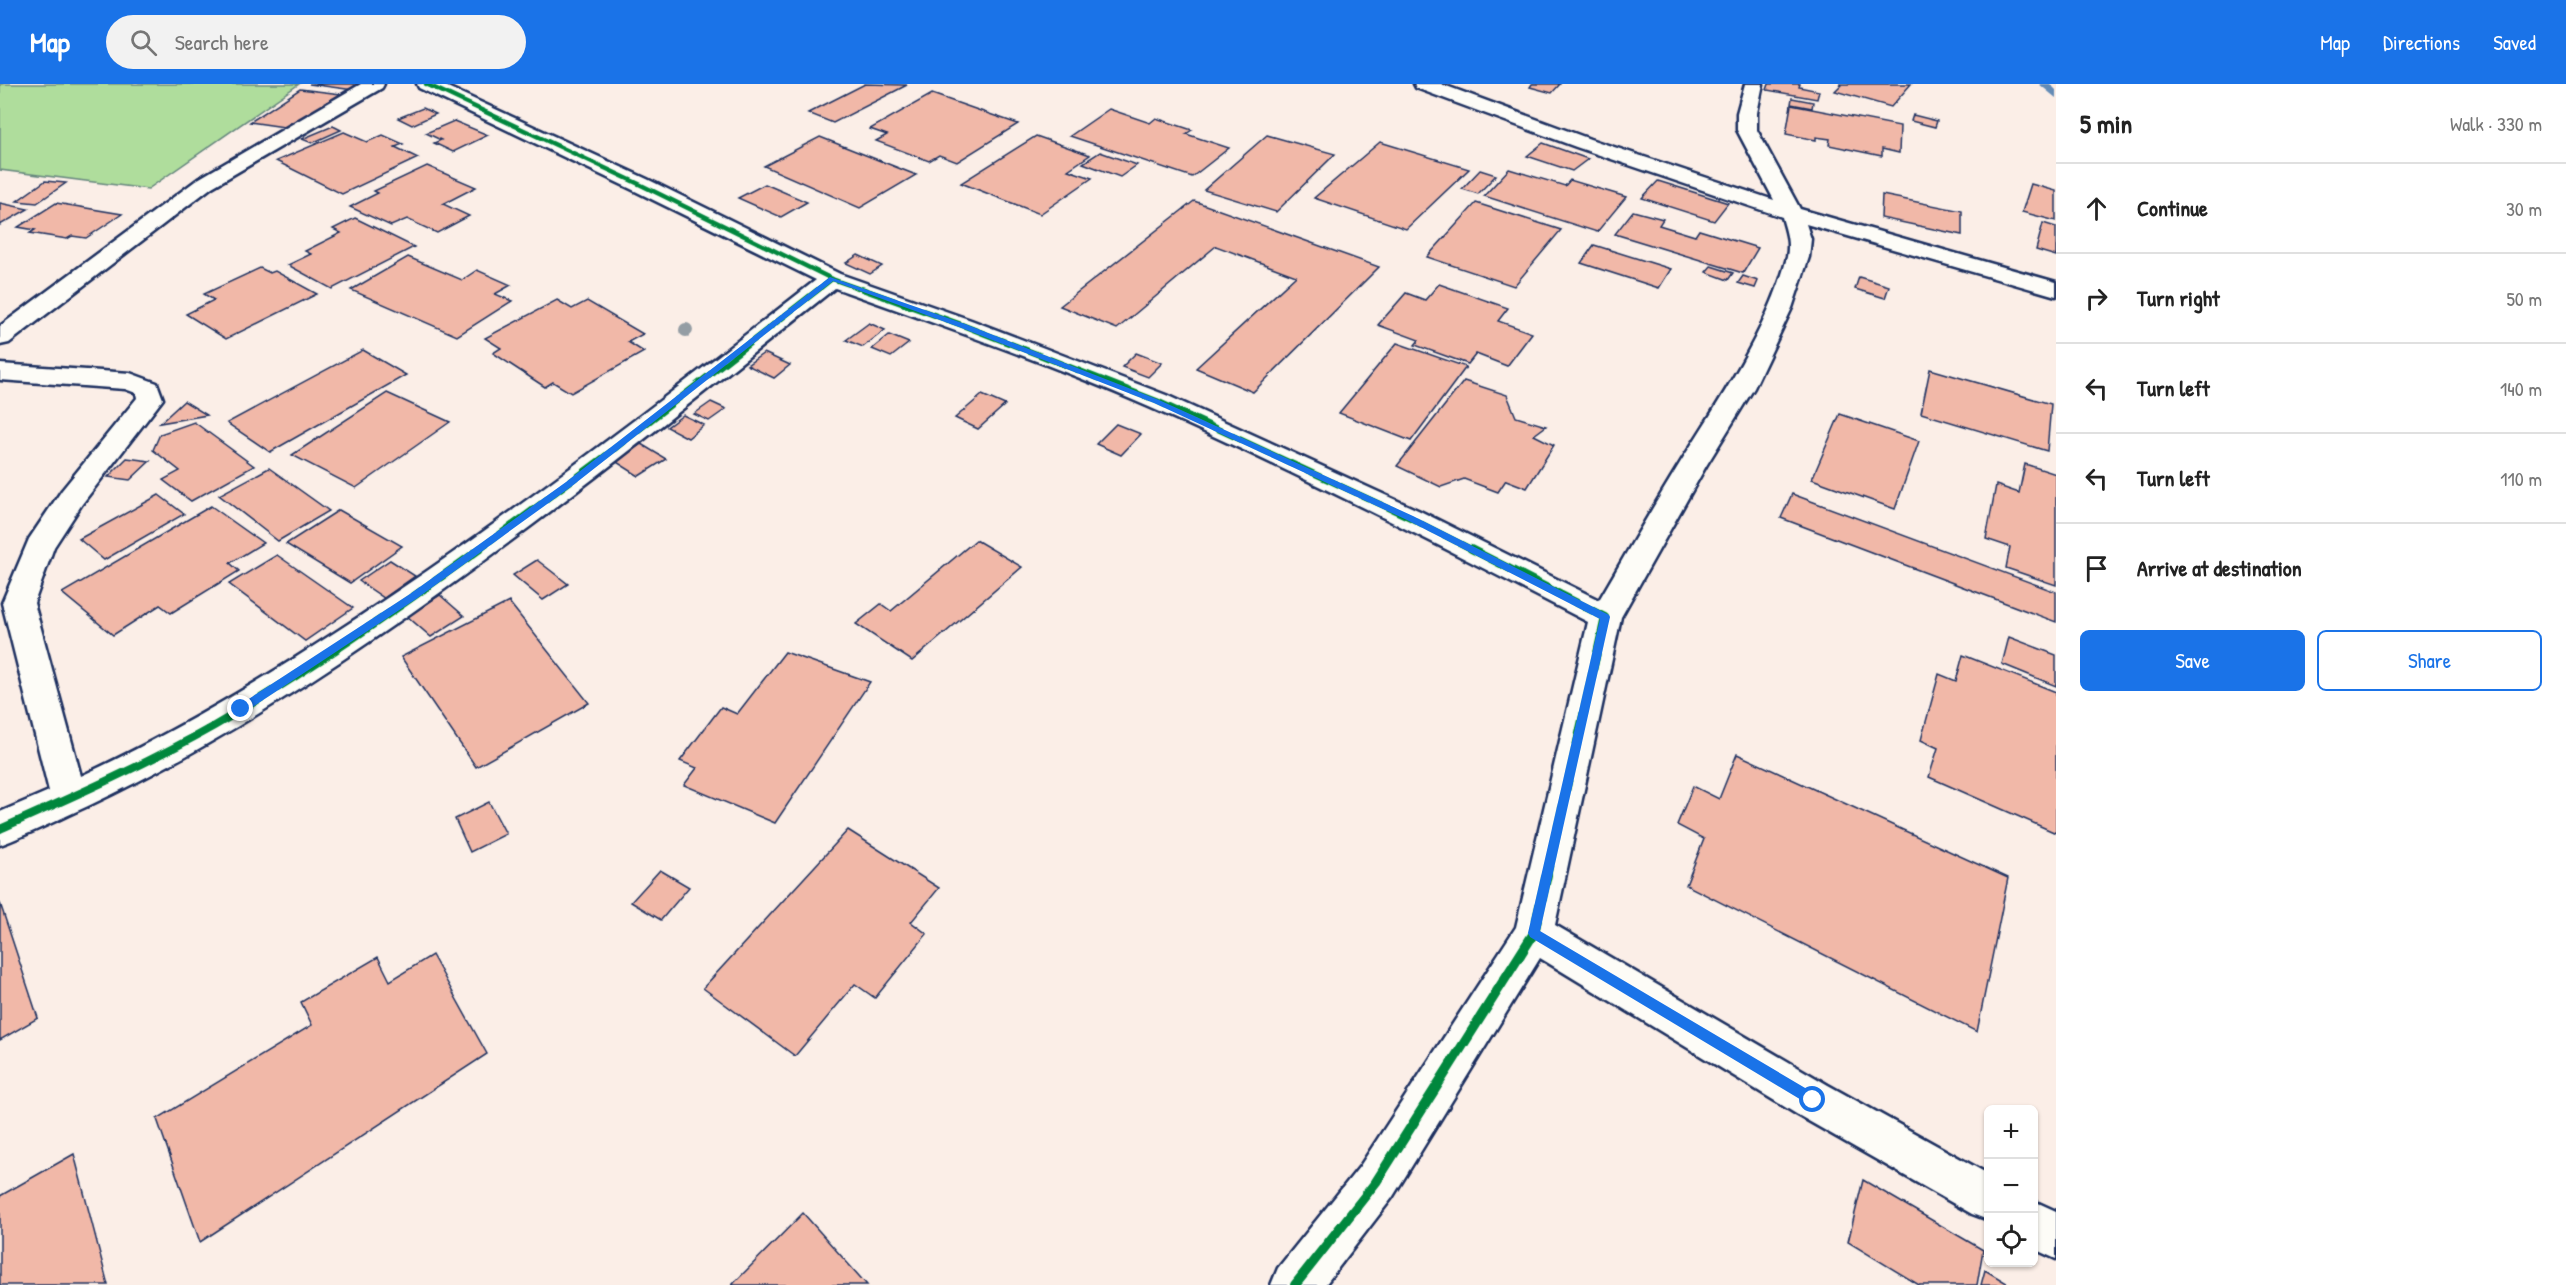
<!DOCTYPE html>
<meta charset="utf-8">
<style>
:root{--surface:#fff;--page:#f2f2f2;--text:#222;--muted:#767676;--line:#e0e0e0;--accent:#1a73e8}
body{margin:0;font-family:"Patrick Hand",sans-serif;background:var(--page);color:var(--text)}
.controls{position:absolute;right:18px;bottom:18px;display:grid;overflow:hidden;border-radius:9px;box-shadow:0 2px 4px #0004}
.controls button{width:54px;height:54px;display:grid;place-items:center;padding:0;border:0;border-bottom:2px solid var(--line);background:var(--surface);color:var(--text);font:30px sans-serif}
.stop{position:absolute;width:18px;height:18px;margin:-14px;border:4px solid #1a73e8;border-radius:50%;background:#fff}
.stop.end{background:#1a73e8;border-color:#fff;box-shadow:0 2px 6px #0008}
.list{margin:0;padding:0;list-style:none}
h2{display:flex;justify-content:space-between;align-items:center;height:78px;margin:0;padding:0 24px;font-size:26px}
h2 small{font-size:20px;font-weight:400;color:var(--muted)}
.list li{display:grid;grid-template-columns:39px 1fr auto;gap:18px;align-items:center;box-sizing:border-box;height:90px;padding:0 24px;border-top:2px solid var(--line)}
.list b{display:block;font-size:22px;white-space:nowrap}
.list em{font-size:20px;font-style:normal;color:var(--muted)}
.actions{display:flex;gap:12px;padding:18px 24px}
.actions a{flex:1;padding:14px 0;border:2px solid var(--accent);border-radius:9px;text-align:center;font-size:21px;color:var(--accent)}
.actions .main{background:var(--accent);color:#fff}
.icon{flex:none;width:33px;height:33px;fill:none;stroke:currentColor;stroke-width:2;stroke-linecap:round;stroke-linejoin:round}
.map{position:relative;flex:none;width:2056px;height:1201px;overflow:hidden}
header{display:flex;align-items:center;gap:36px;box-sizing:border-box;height:84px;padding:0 30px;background:var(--accent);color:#fff}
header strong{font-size:28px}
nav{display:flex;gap:33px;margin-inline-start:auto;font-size:21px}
.search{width:420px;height:54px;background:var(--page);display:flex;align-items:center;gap:15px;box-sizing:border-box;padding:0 21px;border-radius:33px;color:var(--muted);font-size:22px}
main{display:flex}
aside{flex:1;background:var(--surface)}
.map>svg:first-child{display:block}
.green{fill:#afdd9c;stroke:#65867d;stroke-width:1.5}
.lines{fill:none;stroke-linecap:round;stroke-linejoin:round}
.stream{fill:#648bb6;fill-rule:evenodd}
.building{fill:#f1b8a8;stroke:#1b2f5e;stroke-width:1.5}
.street-casing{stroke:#1b2f5e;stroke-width:5}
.street{fill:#fdfcf7;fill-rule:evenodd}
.cycleway-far3-casing{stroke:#fdfcf7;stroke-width:7}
.cycleway-far2-casing{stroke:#fdfcf7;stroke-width:9}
.cycleway-far1-casing{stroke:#fdfcf7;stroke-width:11}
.cycleway-casing{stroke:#fdfcf7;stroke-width:14}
.cycleway-far3{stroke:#00873e;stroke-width:4.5}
.cycleway-far2{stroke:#00873e;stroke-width:6}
.cycleway-far1{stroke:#00873e;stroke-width:8}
.cycleway{stroke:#00873e;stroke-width:10}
.tree{fill:#949da4}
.route{fill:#1a73e8}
</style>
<header>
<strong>Map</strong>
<div class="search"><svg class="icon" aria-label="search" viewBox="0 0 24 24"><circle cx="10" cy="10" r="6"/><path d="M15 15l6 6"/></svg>Search here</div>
<nav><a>Map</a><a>Directions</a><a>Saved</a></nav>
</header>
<main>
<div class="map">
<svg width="2056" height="1201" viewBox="0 0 2056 1201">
<rect width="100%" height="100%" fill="#fbeee7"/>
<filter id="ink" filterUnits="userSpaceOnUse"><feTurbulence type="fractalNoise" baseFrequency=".0167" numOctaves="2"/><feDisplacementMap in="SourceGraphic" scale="12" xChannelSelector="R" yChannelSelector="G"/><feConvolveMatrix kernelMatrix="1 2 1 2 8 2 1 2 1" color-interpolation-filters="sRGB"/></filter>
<g filter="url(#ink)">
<path class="green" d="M 0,0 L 299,0 L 148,105 L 0,86 Z"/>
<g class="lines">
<path class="stream" d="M 2039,0 L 2050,0 L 2056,6 L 2056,14 Z"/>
</g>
<g class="building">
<path d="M 309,0 L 362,0 L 354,6 Z"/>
<path d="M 865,0 L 907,1 L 833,39 L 808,29 Z"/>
<path d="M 1532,0 L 1560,0 L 1552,9 L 1530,3 Z"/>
<path d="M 1769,0 L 1800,0 L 1799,3 L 1819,7 L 1817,15 L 1767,6 Z"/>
<path d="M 1839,0 L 1911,0 L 1891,23 L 1835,7 L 1841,1 Z"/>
<path d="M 300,5 L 341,10 L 291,44 L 250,38 Z"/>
<path d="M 932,10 L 1018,40 L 957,78 L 939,71 L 929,77 L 876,57 L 887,51 L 870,45 Z"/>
<path d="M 1792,14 L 1813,18 L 1812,24 L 1791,20 Z"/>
<path d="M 1791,21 L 1900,42 L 1899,69 L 1882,65 L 1882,72 L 1829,61 L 1830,55 L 1816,53 L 1816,56 L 1786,50 Z"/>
<path d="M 423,24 L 436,30 L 412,41 L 398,34 Z"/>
<path d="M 1109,25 L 1150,39 L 1156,34 L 1192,46 L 1186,50 L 1229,64 L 1192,93 L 1070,52 Z"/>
<path d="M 1913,31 L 1937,37 L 1935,43 L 1911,37 Z"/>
<path d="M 454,37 L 488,51 L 453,68 L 434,59 L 441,56 L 426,49 Z"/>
<path d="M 333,42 L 341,46 L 312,59 L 302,55 Z"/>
<path d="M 344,48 L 367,58 L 383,51 L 403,60 L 395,63 L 418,74 L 342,110 L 276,77 Z"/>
<path d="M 1267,51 L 1335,70 L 1276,128 L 1204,106 Z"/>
<path d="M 1036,52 L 1090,71 L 1068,86 L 1092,94 L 1040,130 L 961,99 Z"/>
<path d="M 820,53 L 916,91 L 860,124 L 764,82 Z"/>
<path d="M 1380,58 L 1469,85 L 1406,145 L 1314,114 Z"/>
<path d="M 1543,59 L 1588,75 L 1572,87 L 1527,72 Z"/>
<path d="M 1100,68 L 1137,81 L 1120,93 L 1083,79 Z"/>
<path d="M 427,82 L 476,103 L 443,120 L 469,132 L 437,149 L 407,135 L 391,142 L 350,123 L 378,109 L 374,107 Z"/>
<path d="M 1509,85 L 1565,102 L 1570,96 L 1626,113 L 1597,148 L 1484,112 Z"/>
<path d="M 1480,86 L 1496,91 L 1478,110 L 1462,105 Z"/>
<path d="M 45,97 L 66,99 L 37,119 L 17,117 Z"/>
<path d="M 1658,97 L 1728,119 L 1714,137 L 1642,114 Z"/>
<path d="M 765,100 L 807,118 L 781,133 L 738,114 Z"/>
<path d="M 2031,100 L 2056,107 L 2056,137 L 2022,128 Z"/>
<path d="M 1882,111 L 1962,127 L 1962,151 L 1881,134 Z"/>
<path d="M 1194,117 L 1379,183 L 1253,308 L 1196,284 L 1296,192 L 1216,162 L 1117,245 L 1060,222 Z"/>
<path d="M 0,119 L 28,125 L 0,141 Z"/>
<path d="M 56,119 L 122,130 L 86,154 L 72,152 L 67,155 L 30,149 L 35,146 L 18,143 Z"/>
<path d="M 1476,119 L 1561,146 L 1514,202 L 1427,173 Z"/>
<path d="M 1633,127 L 1663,135 L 1659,141 L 1695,152 L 1699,146 L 1758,164 L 1743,189 L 1615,150 Z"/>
<path d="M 355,134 L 414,163 L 332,205 L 288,181 L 311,170 L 305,167 L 341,149 L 333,145 Z"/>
<path d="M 2043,139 L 2056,143 L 2056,172 L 2036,166 Z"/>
<path d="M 1594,161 L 1671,185 L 1659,204 L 1581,179 Z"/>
<path d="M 858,171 L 882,182 L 870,190 L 846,179 Z"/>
<path d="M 408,173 L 462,196 L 477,186 L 511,201 L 495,210 L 512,217 L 457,252 L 351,206 Z"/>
<path d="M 1711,182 L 1733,189 L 1728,196 L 1706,188 Z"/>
<path d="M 260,184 L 270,189 L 275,187 L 317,210 L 226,255 L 186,230 L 214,216 L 204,210 Z"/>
<path d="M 1743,192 L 1758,197 L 1755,204 L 1738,199 Z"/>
<path d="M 1859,193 L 1889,202 L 1885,214 L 1855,205 Z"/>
<path d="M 1439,200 L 1508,224 L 1498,237 L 1532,249 L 1507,282 L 1476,270 L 1468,280 L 1415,261 L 1419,256 L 1378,241 L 1406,209 L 1425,216 Z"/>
<path d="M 557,216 L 572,225 L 587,217 L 643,250 L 628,258 L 644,268 L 571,309 L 553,298 L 545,303 L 493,269 L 501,264 L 485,254 Z"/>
<path d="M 869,239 L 885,246 L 863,263 L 846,256 Z"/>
<path d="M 889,251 L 909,259 L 891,273 L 872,265 Z"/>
<path d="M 1397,259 L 1466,283 L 1411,357 L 1339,329 Z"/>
<path d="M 363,266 L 406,291 L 270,368 L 227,339 Z"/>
<path d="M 764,269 L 790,281 L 774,294 L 747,281 Z"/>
<path d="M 1136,269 L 1162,279 L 1148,293 L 1122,283 Z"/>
<path d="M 1930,285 L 2051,320 L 2047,367 L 1921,329 Z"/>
<path d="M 1464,297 L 1507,311 L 1516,333 L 1546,342 L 1534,351 L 1554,361 L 1527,404 L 1506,396 L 1498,408 L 1464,395 L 1441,403 L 1397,382 Z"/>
<path d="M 387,309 L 450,338 L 356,404 L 292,371 Z"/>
<path d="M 982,311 L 1005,321 L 978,345 L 955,334 Z"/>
<path d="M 184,317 L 207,331 L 160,339 Z"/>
<path d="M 711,318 L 726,325 L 709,337 L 694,330 Z"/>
<path d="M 1840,330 L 1919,357 L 1895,425 L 1812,395 Z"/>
<path d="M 683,331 L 704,341 L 688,354 L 667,343 Z"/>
<path d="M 194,338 L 254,382 L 191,417 L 163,396 L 180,387 L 153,366 L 160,350 Z"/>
<path d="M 1116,340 L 1141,350 L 1121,371 L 1096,360 Z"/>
<path d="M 641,360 L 666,375 L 639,392 L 615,377 Z"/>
<path d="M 127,374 L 150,377 L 130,396 L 108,393 Z"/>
<path d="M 2025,380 L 2056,390 L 2056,501 L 2006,484 L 2010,463 L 1986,455 L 1996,401 L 2019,409 Z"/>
<path d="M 269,384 L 329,427 L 278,457 L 219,411 Z"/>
<path d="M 1792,410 L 2056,508 L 2056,538 L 1781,434 Z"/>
<path d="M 159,411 L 184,430 L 104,476 L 79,455 Z"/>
<path d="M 211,422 L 263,459 L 230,479 L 239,487 L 171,529 L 160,521 L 113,551 L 62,509 Z"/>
<path d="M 339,426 L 402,462 L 350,499 L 286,460 Z"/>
<path d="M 976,456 L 1022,483 L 912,577 L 856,540 L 881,520 L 891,527 Z"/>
<path d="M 277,471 L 353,524 L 305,557 L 229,500 Z"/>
<path d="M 390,476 L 415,492 L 384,514 L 359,497 Z"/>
<path d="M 537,476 L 568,500 L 543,516 L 513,491 Z"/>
<path d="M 440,511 L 464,532 L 431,553 L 407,532 Z"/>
<path d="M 509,518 L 589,619 L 476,683 L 401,573 Z"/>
<path d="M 2009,553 L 2056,571 L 2056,602 L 2002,580 Z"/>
<path d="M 785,568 L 870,598 L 775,739 L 684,701 L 697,684 L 680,677 L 721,623 L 737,630 Z"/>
<path d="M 1963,571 L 2056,608 L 2056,749 L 1929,693 L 1938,664 L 1921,656 L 1939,590 L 1956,597 Z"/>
<path d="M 1737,670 L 2008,794 L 1977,948 L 1686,801 L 1704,755 L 1677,741 L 1693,702 L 1719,715 Z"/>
<path d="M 489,718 L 506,750 L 470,768 L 455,735 Z"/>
<path d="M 848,746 L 939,804 L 911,838 L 927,850 L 875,914 L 855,900 L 795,972 L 703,904 Z"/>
<path d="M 660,786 L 689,803 L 661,836 L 631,818 Z"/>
<path d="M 0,819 L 38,934 L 0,956 Z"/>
<path d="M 432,871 L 487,970 L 200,1158 L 157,1035 L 312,941 L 301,918 L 378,873 L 390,897 Z"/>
<path d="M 74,1070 L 108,1201 L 0,1201 L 0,1112 Z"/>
<path d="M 1863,1096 L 1983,1166 L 1977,1201 L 1919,1201 L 1848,1158 Z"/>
<path d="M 803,1129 L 867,1201 L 732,1201 Z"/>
<path d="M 1985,1186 L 2010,1201 L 1981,1201 Z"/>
</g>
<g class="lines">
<defs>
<g id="street">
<path d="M 361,0 L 384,0 L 382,4 L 212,103 L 9,259 L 0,261 L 0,242 L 198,95 Z"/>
<path d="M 417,0 L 441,0 L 647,95 L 840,190 L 971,236 L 1166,311 L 1420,427 L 1599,516 C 1626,470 1652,424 1680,379 C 1718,319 1770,242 1787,173 C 1790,158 1786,147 1782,133 L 1576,63 L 1416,4 L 1414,0 L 1441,0 L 1590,55 L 1774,116 L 1737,46 L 1737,29 L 1745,0 L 1763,0 L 1757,29 L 1757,46 L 1800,125 L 2056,198 L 2056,212 L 1806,140 L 1811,155 L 1809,173 L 1792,224 L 1754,304 L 1706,382 L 1621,533 L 1555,841 L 1828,1001 L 1988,1090 L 1988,1136 L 1972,1130 L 1798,1031 L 1540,874 L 1392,1114 L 1325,1201 L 1271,1201 L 1278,1184 L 1360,1082 L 1516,843 L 1588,538 C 1443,463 1298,389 1149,323 C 1046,278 940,241 835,204 C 683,325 532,447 372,556 C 280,619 188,675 88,722 C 59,735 30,750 0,761 L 0,728 L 49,707 L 2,519 L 29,455 L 62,406 L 137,314 L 136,309 L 125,305 L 0,296 L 0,280 L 130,289 L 157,299 L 163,315 L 82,420 L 54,463 L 34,519 L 81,692 C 203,635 316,563 427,487 C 560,395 688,296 816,196 L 631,105 L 419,4 Z"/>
<path d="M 2034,1117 L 2056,1127 L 2056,1175 L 2034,1165 Z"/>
</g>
</defs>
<use href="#street" class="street-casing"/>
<use href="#street" class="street"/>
<defs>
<g id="cycleway-far3">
<path d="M 426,0 L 639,100 L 832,195 L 866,207"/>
<path d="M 817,207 L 832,195"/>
</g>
<g id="cycleway-far2">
<path d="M 862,205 L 962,241 L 1157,317 L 1410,434 L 1473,466"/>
<path d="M 478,466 L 617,363 L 819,205"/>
</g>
<g id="cycleway-far1">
<path d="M 1471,465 L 1605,533 L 1547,792"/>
<path d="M 0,745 C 72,713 145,681 214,642 C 306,589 394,527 480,465"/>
</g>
<path id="cycleway" d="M 1295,1201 L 1376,1098 L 1534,849 L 1547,791"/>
</defs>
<use href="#cycleway-far3" class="cycleway-far3-casing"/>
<use href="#cycleway-far2" class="cycleway-far2-casing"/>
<use href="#cycleway-far1" class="cycleway-far1-casing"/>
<use href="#cycleway" class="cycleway-casing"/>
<use href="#cycleway-far3" class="cycleway-far3"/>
<use href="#cycleway-far2" class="cycleway-far2"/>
<use href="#cycleway-far1" class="cycleway-far1"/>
<use href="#cycleway" class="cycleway"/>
</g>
<circle class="tree" cx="686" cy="246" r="7"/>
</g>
<path class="route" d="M 830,193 L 965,240 L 1159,316 L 1413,432 L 1609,531 L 1610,533 L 1540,847 L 1817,1011 L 1819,1016 L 1817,1020 L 1813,1022 L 1808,1020 L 1530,853 L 1528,849 L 1600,535 L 1407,436 L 1154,319 L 959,243 L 833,197 L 572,402 L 416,515 L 245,628 L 238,628 L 238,622 L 410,510 L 566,398 Z"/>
</svg>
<div class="controls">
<button>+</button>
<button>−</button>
<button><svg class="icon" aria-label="locate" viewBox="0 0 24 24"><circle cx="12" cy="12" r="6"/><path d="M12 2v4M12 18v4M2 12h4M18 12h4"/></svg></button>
</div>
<div class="stop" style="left:1813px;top:1016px"></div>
<div class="stop end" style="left:241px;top:625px"></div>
</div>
<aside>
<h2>5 min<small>Walk · 330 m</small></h2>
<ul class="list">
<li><svg class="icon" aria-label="ahead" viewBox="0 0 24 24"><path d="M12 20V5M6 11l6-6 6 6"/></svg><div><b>Continue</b></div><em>30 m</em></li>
<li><svg class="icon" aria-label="right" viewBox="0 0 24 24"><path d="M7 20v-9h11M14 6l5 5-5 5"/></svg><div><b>Turn right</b></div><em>50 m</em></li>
<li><svg class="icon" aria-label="left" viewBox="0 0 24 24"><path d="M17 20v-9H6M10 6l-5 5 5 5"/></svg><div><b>Turn left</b></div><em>140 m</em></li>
<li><svg class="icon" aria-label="left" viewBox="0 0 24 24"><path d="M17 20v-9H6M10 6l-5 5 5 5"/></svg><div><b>Turn left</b></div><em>110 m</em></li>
<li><svg class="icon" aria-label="arrive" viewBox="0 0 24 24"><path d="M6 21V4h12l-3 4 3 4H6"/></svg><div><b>Arrive at destination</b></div></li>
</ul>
<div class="actions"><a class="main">Save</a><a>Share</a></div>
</aside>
</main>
